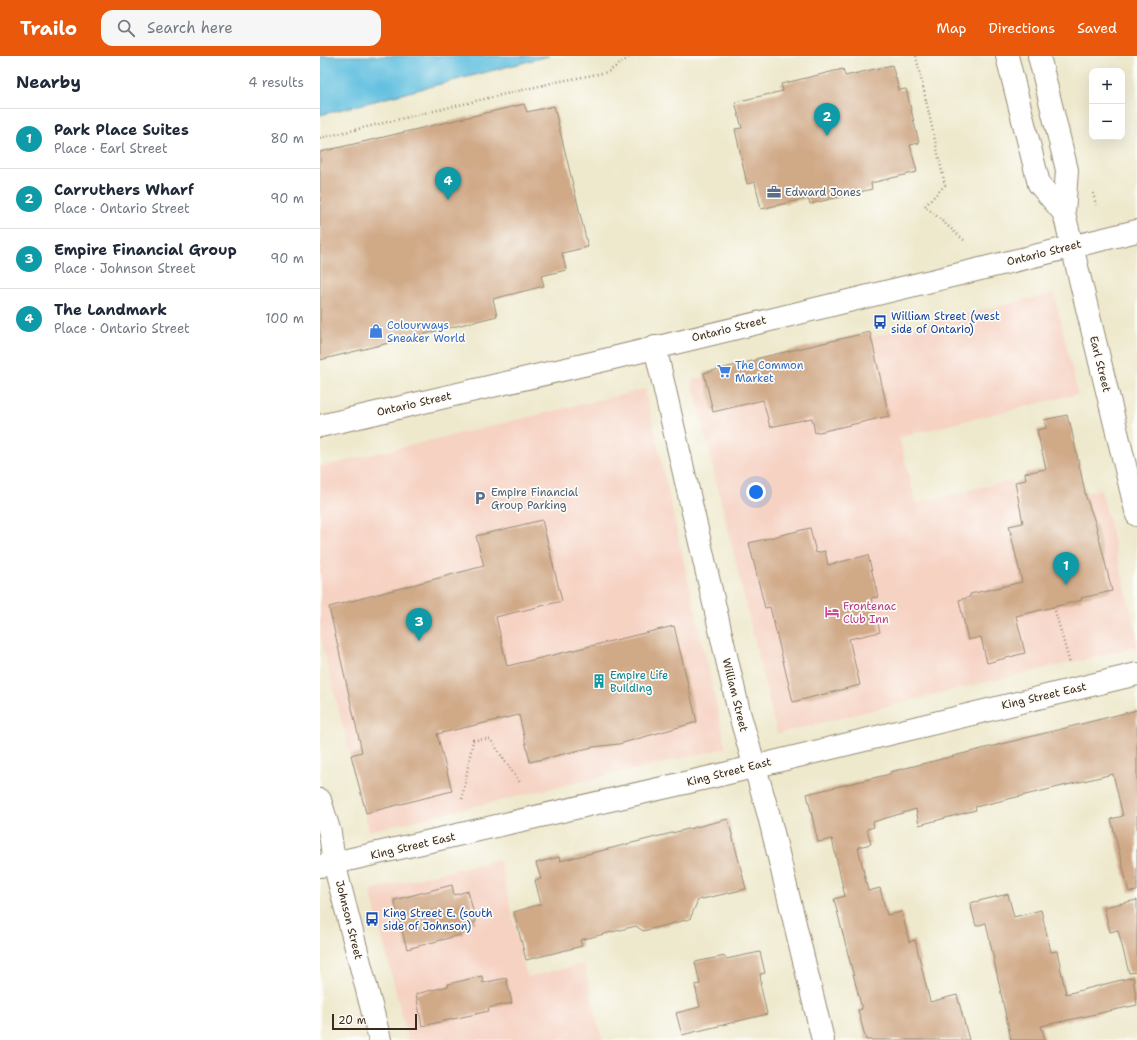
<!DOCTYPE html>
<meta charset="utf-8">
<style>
:root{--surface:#fff;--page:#f6f6f7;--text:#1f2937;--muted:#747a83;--line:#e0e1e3;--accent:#ea580c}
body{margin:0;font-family:"Shantell Sans",sans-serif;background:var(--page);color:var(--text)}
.controls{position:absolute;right:12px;top:12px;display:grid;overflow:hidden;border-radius:8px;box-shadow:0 4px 16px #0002}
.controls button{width:36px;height:36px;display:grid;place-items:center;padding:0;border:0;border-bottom:1px solid var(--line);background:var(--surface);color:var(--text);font:20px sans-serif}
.scale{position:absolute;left:12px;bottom:10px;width:85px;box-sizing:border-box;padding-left:4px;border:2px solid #3b2a1e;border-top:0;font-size:11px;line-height:14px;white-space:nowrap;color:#3b2a1e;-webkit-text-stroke:3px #fdfcf7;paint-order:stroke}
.you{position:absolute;left:436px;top:436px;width:14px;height:14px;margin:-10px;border:3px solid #fff;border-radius:50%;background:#1a73e8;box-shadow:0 0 0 6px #1a73e833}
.badge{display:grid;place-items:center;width:26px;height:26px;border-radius:50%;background:var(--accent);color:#fff;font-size:13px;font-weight:700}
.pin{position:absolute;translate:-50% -33px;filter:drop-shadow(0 1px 2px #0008)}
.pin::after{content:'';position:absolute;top:21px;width:14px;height:12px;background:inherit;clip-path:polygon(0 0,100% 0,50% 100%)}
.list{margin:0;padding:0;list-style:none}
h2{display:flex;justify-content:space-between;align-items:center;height:52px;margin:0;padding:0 16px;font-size:17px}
h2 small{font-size:13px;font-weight:400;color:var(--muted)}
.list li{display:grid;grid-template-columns:26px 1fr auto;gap:12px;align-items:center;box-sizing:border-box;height:60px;padding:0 16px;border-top:1px solid var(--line)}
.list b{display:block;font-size:15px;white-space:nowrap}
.list p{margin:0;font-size:13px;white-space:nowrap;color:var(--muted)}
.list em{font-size:13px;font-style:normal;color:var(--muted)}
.icon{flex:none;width:22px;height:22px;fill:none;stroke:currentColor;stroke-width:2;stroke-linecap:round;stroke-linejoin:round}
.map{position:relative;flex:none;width:817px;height:984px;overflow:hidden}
header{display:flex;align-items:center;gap:24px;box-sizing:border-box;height:56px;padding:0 20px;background:var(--accent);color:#fff}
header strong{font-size:19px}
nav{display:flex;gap:22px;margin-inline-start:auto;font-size:14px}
.search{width:280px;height:36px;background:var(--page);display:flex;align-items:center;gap:10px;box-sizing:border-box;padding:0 14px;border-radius:12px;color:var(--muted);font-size:15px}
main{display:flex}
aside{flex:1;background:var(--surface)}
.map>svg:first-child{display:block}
.built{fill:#f6d2c3}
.water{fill:#62c0e0;stroke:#4e757f}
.building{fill:#d0a987}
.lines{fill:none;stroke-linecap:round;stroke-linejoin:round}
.minor-casing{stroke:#948a76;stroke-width:24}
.tertiary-casing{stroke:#948a76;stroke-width:24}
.secondary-casing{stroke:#948a76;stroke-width:24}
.primary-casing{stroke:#948a76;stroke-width:24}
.path{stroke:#948a76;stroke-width:2.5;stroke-dasharray:1 3;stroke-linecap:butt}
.minor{stroke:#fff;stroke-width:22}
.tertiary{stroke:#fff;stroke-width:22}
.secondary{stroke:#fff;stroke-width:22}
.primary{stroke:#fff;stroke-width:22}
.labels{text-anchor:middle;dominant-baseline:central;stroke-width:3.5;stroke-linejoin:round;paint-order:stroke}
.service-label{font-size:11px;fill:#4e5e75;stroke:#fdfcf7;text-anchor:start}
.street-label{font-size:11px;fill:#3b2a1e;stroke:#fdfcf7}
.transit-label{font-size:11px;fill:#164399;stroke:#fdfcf7;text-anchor:start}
.shop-label{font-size:11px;fill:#366cbe;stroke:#fdfcf7;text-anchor:start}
.hotel-label{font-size:11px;fill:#b23c85;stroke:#fdfcf7;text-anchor:start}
.culture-label{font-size:11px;fill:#0d838f;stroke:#fdfcf7;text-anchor:start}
</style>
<header>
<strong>Trailo</strong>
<div class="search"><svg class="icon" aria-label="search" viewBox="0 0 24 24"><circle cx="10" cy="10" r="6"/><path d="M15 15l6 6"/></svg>Search here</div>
<nav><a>Map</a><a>Directions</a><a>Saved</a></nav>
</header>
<main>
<aside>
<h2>Nearby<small>4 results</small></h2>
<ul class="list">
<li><span class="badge" style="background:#0f9aa8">1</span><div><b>Park Place Suites</b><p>Place · Earl Street</p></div><em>80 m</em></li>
<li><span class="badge" style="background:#0f9aa8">2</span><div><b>Carruthers Wharf</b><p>Place · Ontario Street</p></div><em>90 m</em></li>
<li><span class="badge" style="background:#0f9aa8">3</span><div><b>Empire Financial Group</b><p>Place · Johnson Street</p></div><em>90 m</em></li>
<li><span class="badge" style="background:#0f9aa8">4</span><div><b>The Landmark</b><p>Place · Ontario Street</p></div><em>100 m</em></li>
</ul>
</aside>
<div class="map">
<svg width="817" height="984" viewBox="0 0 817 984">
<rect width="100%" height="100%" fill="#fdfcf7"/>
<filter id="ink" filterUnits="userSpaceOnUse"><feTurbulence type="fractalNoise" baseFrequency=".025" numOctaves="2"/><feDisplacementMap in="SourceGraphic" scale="8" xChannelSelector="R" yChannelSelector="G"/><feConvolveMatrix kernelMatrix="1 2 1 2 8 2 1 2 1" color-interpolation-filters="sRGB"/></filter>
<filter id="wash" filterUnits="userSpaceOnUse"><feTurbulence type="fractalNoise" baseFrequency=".012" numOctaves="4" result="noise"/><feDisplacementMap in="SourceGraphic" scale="16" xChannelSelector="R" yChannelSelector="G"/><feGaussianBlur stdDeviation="0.9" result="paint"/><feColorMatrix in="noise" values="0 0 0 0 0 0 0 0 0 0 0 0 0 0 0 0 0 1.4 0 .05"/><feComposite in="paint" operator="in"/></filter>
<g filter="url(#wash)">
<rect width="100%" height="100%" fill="#eee9cd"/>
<g class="built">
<path d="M 734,237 L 758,338 L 579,381 L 596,447 L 692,424 L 700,452 L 781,433 L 817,580 L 817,591 L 641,632 L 457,678 L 372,324 Z"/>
<path d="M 325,333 L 406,692 L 49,775 L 0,579 L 0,411 Z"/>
<path d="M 179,803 L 207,921 L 264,908 L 282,984 L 88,984 L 50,834 Z"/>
</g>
<path class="water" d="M 0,0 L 229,0 L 0,59 Z"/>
<g id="blocks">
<g class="building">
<path d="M 572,9 L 579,34 L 586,33 L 599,87 L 590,89 L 597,116 L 551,127 L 552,133 L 490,148 L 488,142 L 441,153 L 435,126 L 427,128 L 415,73 L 422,72 L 415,46 L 463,35 L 461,28 L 523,13 L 525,20 Z"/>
<path d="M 204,48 L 207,56 L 234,50 L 268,191 L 242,197 L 246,214 L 221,220 L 224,230 L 173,243 L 177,260 L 0,304 L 0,96 Z"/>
<path d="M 550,276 L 569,360 L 495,377 L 492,362 L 450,371 L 443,344 L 393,356 L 384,317 L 436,304 L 435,303 Z"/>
<path d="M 747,359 L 749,367 L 750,367 L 766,441 L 776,469 L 792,535 L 761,542 L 762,544 L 696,560 L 705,597 L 667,607 L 661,581 L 648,584 L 639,544 L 650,541 L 650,538 L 702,526 L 689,470 L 703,467 L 695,426 L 706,424 L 705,417 L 726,413 L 717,374 L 726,372 L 724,364 Z"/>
<path d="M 222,464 L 242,545 L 176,561 L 187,610 L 354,570 L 377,666 L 299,688 L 273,691 L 210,706 L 199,659 L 117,678 L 132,735 L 46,757 L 31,699 L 42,696 L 9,551 L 164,510 L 156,480 Z"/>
<path d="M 490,472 L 496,497 L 505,495 L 508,509 L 548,499 L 558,541 L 551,542 L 560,576 L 529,583 L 540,629 L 473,646 L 450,551 L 445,552 L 429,487 Z"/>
<path d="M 817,654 L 817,835 L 809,836 L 791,763 L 803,760 L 793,718 L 655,751 L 656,754 L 599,769 L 596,753 L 553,766 L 554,771 L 547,773 L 551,788 L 538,791 L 548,835 L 560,832 L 567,859 L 582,856 L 589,886 L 595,884 L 610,946 L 637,939 L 649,984 L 546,984 L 538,954 L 542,953 L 514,843 L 525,840 L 512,783 L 498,786 L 487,738 L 570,718 L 570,716 Z"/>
<path d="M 408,763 L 426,833 L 378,844 L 370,863 L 323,875 L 316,870 L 260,884 L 262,890 L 206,904 L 194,856 L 221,848 L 215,824 L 221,823 L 216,807 L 239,801 L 240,805 Z"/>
<path d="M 132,829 L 134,839 L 148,835 L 156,866 L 142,870 L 144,878 L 87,893 L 74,844 Z"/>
<path d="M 688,838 L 694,861 L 721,854 L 731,896 L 737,895 L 746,938 L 813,921 L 817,949 L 721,970 L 725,984 L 691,984 L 666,867 L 656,870 L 650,847 Z"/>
<path d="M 817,844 L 817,916 L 809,917 L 798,874 L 790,876 L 784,851 Z"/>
<path d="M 440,896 L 445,917 L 440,918 L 441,927 L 440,927 L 447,958 L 362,979 L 356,957 L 380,951 L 375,929 L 380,928 L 375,906 L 405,900 L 406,903 Z"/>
<path d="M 162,920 L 163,927 L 186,922 L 192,947 L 168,952 L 169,955 L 102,970 L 96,938 L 129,930 L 128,928 Z"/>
</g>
</g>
</g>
<g filter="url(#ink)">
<use href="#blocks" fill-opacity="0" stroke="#948a76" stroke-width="1"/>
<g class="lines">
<defs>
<g id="minor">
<path d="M 687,0 L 719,128 L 744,157"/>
<path d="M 719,0 L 747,114 L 744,157 L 817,459"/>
<path d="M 335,291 L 419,656 L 449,760 L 503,984"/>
</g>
<path id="tertiary" d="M 14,807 L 404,718 L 817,618"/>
<g id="secondary">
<path d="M 0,370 L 289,303 L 817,175"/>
<path d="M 0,810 L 14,807"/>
</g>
<path id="primary" d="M 0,744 L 10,777 L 14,807 L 60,984"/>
</defs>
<use href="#minor" class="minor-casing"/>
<use href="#tertiary" class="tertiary-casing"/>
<use href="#secondary" class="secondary-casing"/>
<use href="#primary" class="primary-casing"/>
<g class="path">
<path d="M 596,0 L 625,129 L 605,150 L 646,186"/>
<path d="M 0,82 L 236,26 L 288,16 L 308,2 L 309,0"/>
<path d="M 773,137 L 776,149"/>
<path d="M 734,551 L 750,608"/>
<path d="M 142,743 L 153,684 L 170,683 L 201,728"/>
</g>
<use href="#minor" class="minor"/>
<use href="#tertiary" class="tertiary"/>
<use href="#secondary" class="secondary"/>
<use href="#primary" class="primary"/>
</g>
</g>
<defs>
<symbol id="office-bare" viewBox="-9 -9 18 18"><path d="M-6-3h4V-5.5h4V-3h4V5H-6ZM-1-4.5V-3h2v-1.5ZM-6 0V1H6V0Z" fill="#5c6f8a" stroke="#fdfcf7" stroke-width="2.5" paint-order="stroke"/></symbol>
<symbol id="bus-bare" viewBox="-9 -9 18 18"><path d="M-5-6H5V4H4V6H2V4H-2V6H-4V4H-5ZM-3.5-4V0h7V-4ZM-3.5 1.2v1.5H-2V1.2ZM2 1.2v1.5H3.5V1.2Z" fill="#1a4fb4" stroke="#fdfcf7" stroke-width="2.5" paint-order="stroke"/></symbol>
<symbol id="shop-bare" viewBox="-9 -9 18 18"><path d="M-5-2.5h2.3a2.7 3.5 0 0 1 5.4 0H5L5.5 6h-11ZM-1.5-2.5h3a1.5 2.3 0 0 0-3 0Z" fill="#3f7fe0" stroke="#fdfcf7" stroke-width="2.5" paint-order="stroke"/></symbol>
<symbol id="supermarket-bare" viewBox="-9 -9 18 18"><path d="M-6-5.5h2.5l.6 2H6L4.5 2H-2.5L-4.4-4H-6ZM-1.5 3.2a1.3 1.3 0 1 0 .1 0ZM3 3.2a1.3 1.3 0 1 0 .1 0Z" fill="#3f7fe0" stroke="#fdfcf7" stroke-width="2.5" paint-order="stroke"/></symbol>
<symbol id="parking-bare" viewBox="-9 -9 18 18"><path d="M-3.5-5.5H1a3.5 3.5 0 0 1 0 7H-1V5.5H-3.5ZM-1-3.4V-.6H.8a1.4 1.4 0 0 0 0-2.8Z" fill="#5c6f8a" stroke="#fdfcf7" stroke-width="2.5" paint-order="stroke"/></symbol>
<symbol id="hotel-bare" viewBox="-9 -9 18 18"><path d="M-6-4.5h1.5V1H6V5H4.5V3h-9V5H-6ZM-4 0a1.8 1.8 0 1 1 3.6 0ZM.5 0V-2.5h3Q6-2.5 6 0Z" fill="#d1479c" stroke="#fdfcf7" stroke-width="2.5" paint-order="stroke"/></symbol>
<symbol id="building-bare" viewBox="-9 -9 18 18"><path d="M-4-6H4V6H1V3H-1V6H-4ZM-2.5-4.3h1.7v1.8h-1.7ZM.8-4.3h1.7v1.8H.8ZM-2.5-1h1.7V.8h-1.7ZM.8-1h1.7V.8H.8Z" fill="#0f9aa8" stroke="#fdfcf7" stroke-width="2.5" paint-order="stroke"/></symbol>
</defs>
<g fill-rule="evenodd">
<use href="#office-bare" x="444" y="126" width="20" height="20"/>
<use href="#bus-bare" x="550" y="256" width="20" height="20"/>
<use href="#shop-bare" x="46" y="265" width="20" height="20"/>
<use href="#supermarket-bare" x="394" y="305" width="20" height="20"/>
<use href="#parking-bare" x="150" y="432" width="20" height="20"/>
<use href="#hotel-bare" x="502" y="546" width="20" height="20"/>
<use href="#building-bare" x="269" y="615" width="20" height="20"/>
<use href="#bus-bare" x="42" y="853" width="20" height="20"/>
</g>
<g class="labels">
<g class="service-label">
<text x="465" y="136">Edward Jones</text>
<text x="171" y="436">Empire Financial<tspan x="171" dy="13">Group Parking</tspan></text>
</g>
<g class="street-label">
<text transform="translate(724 197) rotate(-14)">Ontario Street</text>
<text transform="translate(409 273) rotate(-14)">Ontario Street</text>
<text transform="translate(780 308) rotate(76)">Earl Street</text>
<text transform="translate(94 348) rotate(-13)">Ontario Street</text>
<text transform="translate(415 639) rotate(76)">William Street</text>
<text transform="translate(724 640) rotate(-13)">King Street East</text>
<text transform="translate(409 716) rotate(-14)">King Street East</text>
<text transform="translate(93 790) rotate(-13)">King Street East</text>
<text transform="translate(29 864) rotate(76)">Johnson Street</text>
</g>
<g class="transit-label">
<text x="571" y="260">William Street (west<tspan x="571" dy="13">side of Ontario)</tspan></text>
<text x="63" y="857">King Street E. (south<tspan x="63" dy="13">side of Johnson)</tspan></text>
</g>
<g class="shop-label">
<text x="67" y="269">Colourways<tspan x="67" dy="13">Sneaker World</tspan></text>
<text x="415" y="309">The Common<tspan x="415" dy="13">Market</tspan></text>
</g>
<g class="hotel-label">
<text x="523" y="550">Frontenac<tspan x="523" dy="13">Club Inn</tspan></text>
</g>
<g class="culture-label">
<text x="290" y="619">Empire Life<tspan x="290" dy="13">Building</tspan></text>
</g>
</g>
</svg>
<div class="controls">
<button>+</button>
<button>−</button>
</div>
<div class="scale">20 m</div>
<div class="you"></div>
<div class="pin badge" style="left:746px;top:529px;background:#0f9aa8">1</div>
<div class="pin badge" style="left:507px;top:80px;background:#0f9aa8">2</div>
<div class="pin badge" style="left:99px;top:585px;background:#0f9aa8">3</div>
<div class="pin badge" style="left:128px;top:144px;background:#0f9aa8">4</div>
</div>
</main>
